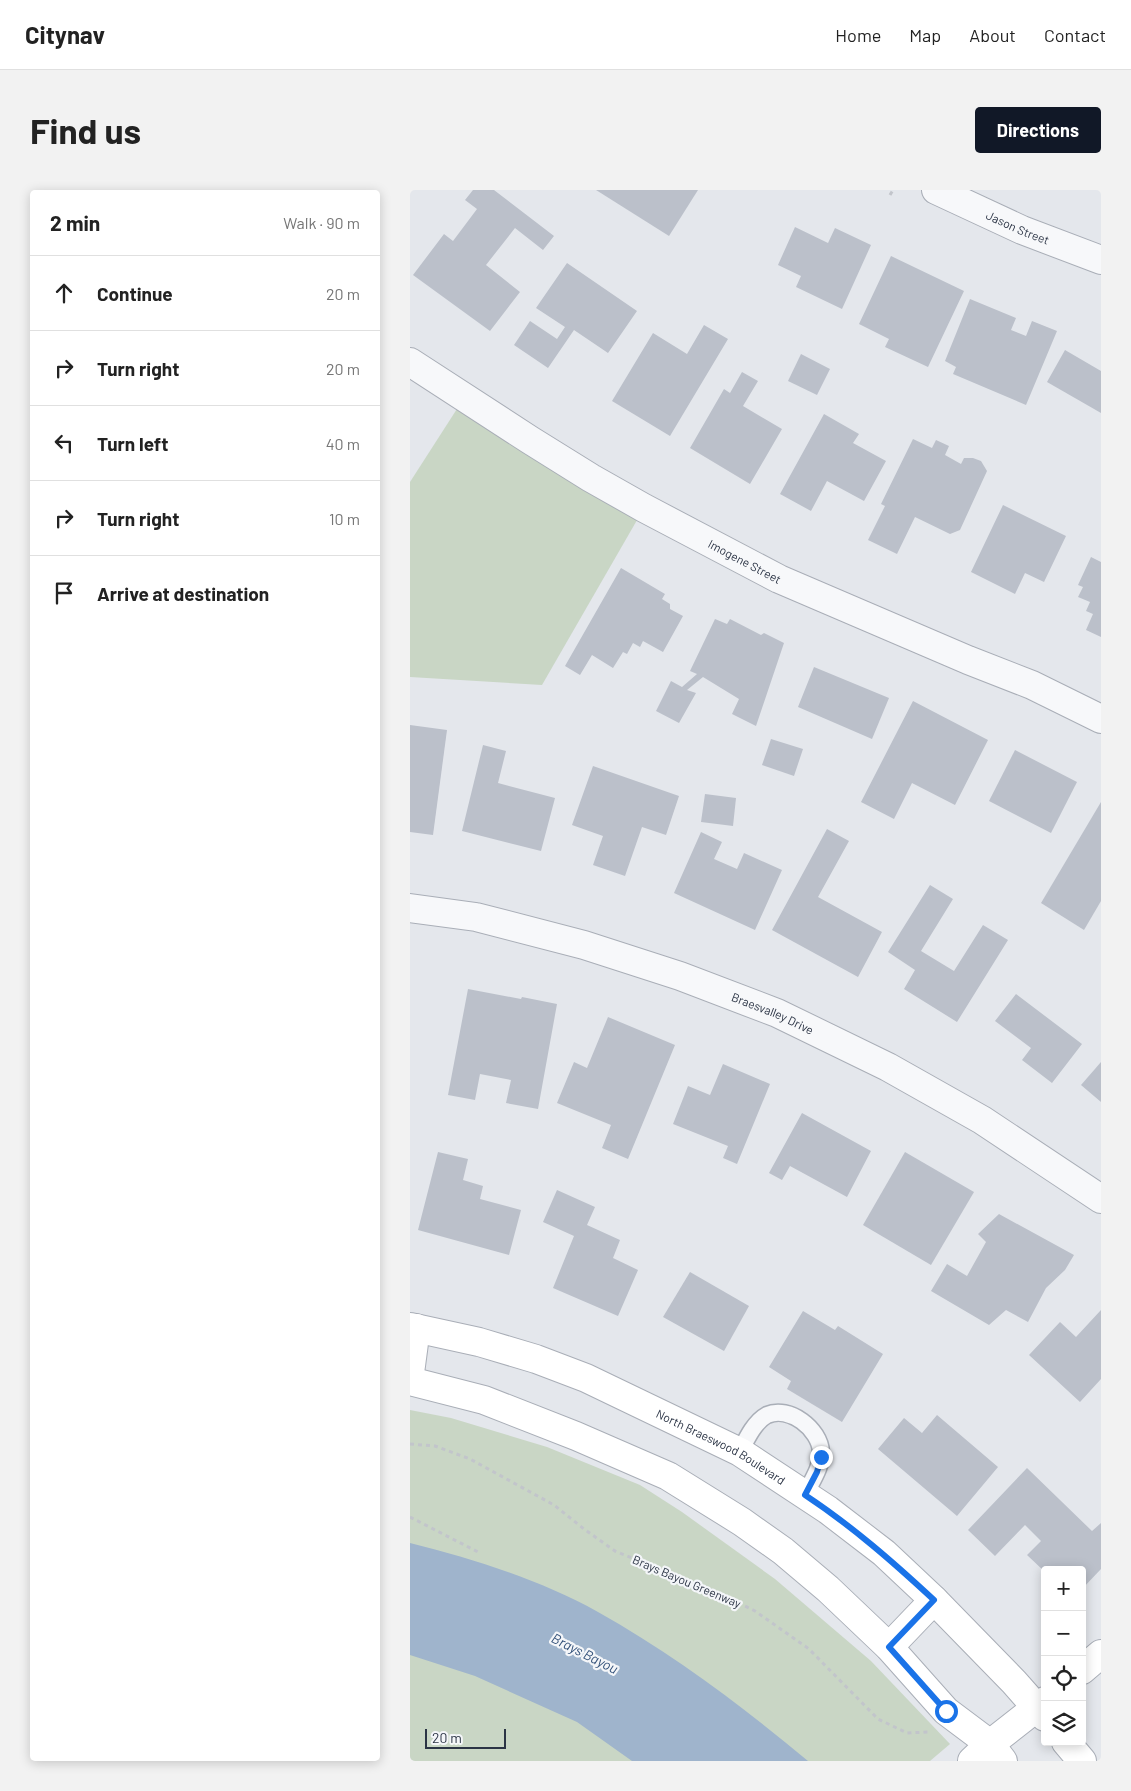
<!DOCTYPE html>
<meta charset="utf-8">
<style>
:root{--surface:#fff;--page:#f2f2f2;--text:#222;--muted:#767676;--line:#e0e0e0;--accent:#111827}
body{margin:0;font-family:Barlow,sans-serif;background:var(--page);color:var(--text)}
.controls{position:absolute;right:15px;bottom:15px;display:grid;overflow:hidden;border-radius:5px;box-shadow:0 2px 12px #0003}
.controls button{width:45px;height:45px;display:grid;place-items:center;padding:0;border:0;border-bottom:1px solid var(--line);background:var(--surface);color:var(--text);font:25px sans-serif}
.scale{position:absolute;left:15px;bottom:12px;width:81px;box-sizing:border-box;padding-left:5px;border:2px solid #2b3445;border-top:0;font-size:14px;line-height:18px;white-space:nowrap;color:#2b3445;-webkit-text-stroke:4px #f4f6f9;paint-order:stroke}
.stop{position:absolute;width:15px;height:15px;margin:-11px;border:4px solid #1a73e8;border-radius:50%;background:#fff}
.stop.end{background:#1a73e8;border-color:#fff;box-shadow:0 1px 5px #0008}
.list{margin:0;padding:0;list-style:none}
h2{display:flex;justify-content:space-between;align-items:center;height:65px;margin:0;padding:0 20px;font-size:21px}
h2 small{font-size:16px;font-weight:400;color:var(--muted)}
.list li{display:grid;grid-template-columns:32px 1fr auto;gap:15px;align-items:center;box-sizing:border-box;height:75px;padding:0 20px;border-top:1px solid var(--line)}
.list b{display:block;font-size:19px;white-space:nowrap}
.list em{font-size:16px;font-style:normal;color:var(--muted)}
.icon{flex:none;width:28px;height:28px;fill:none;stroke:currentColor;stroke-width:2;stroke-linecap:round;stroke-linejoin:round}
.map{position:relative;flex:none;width:691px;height:1571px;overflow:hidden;border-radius:5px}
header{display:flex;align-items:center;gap:30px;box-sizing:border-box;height:70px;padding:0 25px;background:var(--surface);border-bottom:1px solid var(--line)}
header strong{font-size:24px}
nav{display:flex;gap:28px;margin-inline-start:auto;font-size:18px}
.intro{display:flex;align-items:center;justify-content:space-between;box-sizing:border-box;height:120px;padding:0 30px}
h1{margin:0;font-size:35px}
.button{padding:12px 22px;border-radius:5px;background:var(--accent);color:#fff;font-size:18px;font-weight:700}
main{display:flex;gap:30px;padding:0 30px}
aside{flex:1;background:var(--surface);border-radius:5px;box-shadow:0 2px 12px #0003}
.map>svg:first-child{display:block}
.green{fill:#c9d6c5}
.water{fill:#9fb4cc}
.building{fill:#bbc0ca}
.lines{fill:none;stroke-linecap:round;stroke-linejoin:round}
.service-casing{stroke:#a9aeb7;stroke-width:19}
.minor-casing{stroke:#a9aeb7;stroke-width:30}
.secondary-casing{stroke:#a9aeb7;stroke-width:30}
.path{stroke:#c2c5cb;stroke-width:3;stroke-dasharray:4 4;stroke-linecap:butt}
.service{stroke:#f7f8fa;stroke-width:16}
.minor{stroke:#f7f8fa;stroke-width:28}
.secondary{stroke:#fff;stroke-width:28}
.route{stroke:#1a73e8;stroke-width:6}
.labels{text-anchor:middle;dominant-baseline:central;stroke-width:4.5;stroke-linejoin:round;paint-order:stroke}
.street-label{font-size:12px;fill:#2b3445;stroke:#f4f6f9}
.water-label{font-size:14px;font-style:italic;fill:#34527a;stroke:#f4f6f9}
</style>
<header>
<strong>Citynav</strong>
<nav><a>Home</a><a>Map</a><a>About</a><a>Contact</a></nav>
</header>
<div class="intro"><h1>Find us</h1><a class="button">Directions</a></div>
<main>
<aside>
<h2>2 min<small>Walk · 90 m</small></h2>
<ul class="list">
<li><svg class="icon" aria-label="ahead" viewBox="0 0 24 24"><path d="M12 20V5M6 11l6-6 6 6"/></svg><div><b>Continue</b></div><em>20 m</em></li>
<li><svg class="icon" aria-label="right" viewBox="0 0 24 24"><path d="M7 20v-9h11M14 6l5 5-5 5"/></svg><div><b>Turn right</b></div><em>20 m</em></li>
<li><svg class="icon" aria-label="left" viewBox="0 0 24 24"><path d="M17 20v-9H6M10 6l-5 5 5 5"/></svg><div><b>Turn left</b></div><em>40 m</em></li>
<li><svg class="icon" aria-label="right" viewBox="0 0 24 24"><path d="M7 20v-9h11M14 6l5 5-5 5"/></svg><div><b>Turn right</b></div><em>10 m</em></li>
<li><svg class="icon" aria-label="arrive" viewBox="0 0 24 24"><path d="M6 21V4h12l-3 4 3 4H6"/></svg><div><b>Arrive at destination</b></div></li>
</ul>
</aside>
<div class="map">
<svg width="691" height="1571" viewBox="0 0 691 1571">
<rect width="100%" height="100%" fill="#e4e7ec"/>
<g class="green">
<path d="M 54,208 L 234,318 L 132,495 L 0,487 L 0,292 Z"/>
<path d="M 0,1220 L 41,1228 L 137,1257 L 230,1295 L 272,1322 L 365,1389 L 461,1471 L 540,1554 L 520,1571 L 0,1571 Z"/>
</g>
<path class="water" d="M 0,1353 C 64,1369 130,1390 188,1422 C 263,1464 332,1516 398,1571 L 222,1571 L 167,1532 L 65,1486 L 0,1465 Z"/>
<g class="building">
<path d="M 63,0 L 84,0 L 144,46 L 133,60 L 105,38 L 76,75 L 110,102 L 80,141 L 3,85 L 34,44 L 43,51 L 67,19 L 55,10 Z"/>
<path d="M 186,0 L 288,0 L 259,46 Z"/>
<path d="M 385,37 L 418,53 L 425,38 L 461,55 L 432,119 L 386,97 L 391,86 L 368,75 Z"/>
<path d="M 481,66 L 554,101 L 518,177 L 475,157 L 479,149 L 449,134 Z"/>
<path d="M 157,73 L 227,121 L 198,163 L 164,140 L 138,178 L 104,155 L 120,131 L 147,149 L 155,137 L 126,118 Z"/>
<path d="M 560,109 L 606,128 L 601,140 L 616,146 L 622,131 L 647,141 L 616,215 L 543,184 L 546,177 L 535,171 Z"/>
<path d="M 294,135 L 318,149 L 260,246 L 202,211 L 243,143 L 277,164 Z"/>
<path d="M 655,160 L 691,181 L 691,223 L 637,192 Z"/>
<path d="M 391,164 L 420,179 L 407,205 L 378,191 Z"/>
<path d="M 332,182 L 348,191 L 333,216 L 372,239 L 340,294 L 280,258 L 314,199 L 320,203 Z"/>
<path d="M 414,224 L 449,244 L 443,253 L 476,271 L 454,311 L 417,291 L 401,321 L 370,304 Z"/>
<path d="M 503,249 L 522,258 L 526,250 L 539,256 L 535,265 L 551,274 L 554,268 L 563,268 L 571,271 L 577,281 L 550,340 L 540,344 L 505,327 L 487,364 L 458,350 L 475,316 L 471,314 Z"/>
<path d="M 593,315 L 656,346 L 634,392 L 615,383 L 605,404 L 561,382 Z"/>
<path d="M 681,367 L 691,372 L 691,447 L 676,440 L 683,424 L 676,421 L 680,412 L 668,407 L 673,397 L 668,395 Z"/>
<path d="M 211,378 L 255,404 L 252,409 L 260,414 L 260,419 L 273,426 L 253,462 L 233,451 L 230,457 L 223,453 L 217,464 L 213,462 L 203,478 L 182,465 L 170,485 L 155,476 Z"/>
<path d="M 305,429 L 317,434 L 320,429 L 351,445 L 354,443 L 374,453 L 346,536 L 322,524 L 329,509 L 293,487 L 277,500 L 286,503 L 269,533 L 246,521 L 261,491 L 272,497 L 287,484 L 280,481 Z"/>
<path d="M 404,477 L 479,508 L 462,549 L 388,517 Z"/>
<path d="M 503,511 L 578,550 L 545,615 L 502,593 L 484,629 L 451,612 Z"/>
<path d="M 0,535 L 37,540 L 23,645 L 0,642 Z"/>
<path d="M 361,549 L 393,559 L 384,586 L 352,575 Z"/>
<path d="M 73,555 L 96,561 L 88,593 L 145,608 L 131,661 L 52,641 Z"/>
<path d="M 605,560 L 667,592 L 641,643 L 579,611 Z"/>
<path d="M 183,576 L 269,606 L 256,645 L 232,637 L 215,686 L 183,675 L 193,646 L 162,635 Z"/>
<path d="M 295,604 L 326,608 L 323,636 L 291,632 Z"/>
<path d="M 691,612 L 691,711 L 674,740 L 631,713 Z"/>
<path d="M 417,639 L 439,651 L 408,707 L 472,742 L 448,787 L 362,740 Z"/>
<path d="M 291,642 L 312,652 L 304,669 L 327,679 L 334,663 L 372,680 L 345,740 L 264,703 Z"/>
<path d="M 520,695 L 543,709 L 511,761 L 544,781 L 573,735 L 598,750 L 547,832 L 494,799 L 505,780 L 478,762 Z"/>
<path d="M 58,799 L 111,809 L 112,807 L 147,814 L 128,919 L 96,913 L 101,890 L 70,884 L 65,910 L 38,905 Z"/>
<path d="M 606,804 L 672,854 L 642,893 L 612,870 L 621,858 L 585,831 Z"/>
<path d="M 198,827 L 265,855 L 218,969 L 192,958 L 201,935 L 147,913 L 164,872 L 177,878 Z"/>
<path d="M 691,872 L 691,912 L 671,895 Z"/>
<path d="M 313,874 L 360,894 L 327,974 L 313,968 L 318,956 L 263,934 L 278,896 L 300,905 Z"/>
<path d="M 392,923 L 461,961 L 437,1007 L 380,976 L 372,990 L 359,983 Z"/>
<path d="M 28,962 L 58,969 L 53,990 L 73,996 L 70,1009 L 111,1020 L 99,1065 L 8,1040 Z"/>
<path d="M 495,962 L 564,1002 L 521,1075 L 453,1035 Z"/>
<path d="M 147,1000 L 185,1017 L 177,1035 L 210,1050 L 203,1068 L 228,1080 L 208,1126 L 143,1098 L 164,1046 L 133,1032 Z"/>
<path d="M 589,1024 L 664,1065 L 655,1080 L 636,1098 L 618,1132 L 596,1120 L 579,1135 L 521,1101 L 537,1074 L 557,1086 L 576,1052 L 568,1044 Z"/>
<path d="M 280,1082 L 339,1116 L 314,1161 L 253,1127 Z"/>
<path d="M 691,1120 L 691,1189 L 670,1212 L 619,1165 L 650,1132 L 666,1147 Z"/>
<path d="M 393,1121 L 425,1140 L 428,1136 L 473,1164 L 432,1232 L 377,1199 L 381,1191 L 359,1177 Z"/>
<path d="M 527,1225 L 588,1277 L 547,1326 L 468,1259 L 494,1228 L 512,1243 Z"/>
<path d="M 617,1278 L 682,1341 L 691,1333 L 691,1379 L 672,1399 L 672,1380 L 635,1380 L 635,1382 L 617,1365 L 631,1351 L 615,1335 L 585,1366 L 558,1340 Z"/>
</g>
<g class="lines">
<defs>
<path id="service" d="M 330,1262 C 336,1250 344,1232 357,1225 C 379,1215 410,1239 411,1262 C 412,1277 401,1292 395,1305"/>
<g id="minor">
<path id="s1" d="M 526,0 L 612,40 L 691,70"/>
<path id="s2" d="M 0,172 L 120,250 L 181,288 L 234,318 L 369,389 L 558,470 L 622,495 L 691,529"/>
<path id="s3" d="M 0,718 L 66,727 L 174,755 L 270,786 L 367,823 L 478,877 L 572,930 L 691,1009"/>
</g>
<g id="secondary">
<path id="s4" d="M 0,1137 L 69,1152 L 126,1169 L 176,1188 L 330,1262 L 418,1320 L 474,1363 L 524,1410 L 604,1492 L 635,1527"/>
<path d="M 0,1183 L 6,1138"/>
<path d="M 0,1191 L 74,1210 L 166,1246 L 258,1286 L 332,1332 L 373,1361 L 418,1399 L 479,1457 L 536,1521 L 580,1554 L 593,1571"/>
<path d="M 479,1457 L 524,1410"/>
<path d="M 672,1480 L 691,1464"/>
<path d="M 656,1552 L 672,1571"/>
<path d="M 562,1571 L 580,1554 L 635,1511"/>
</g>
</defs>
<use href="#service" class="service-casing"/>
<use href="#minor" class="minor-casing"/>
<use href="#secondary" class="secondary-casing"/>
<g class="path">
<path d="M 480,5 L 483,0"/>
<path d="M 0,1254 L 25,1256 L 60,1269 L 144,1315 L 174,1339 L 205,1361 L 311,1404 L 345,1421 L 399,1459 L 468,1529 L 497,1543 L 518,1542"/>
<path d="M 0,1327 L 68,1362"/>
</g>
<use href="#service" class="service"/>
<use href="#minor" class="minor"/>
<use href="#secondary" class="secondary"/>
</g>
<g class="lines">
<path class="route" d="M 411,1267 L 407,1282 L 395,1305 C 442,1336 483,1372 524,1410 L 479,1457 L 536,1521"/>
</g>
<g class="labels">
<g class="street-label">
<text stroke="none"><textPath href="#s1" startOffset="90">Jason Street</textPath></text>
<text stroke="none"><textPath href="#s2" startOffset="390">Imogene Street</textPath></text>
<text stroke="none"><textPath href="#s3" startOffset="379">Braesvalley Drive</textPath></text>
<text stroke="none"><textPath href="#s4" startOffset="335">North Braeswood Boulevard</textPath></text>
<text transform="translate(277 1391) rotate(23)">Brays Bayou Greenway</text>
</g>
<g class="water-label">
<text transform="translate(175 1463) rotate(27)">Brays Bayou</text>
</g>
</g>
</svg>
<div class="controls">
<button>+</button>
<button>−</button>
<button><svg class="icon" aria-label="locate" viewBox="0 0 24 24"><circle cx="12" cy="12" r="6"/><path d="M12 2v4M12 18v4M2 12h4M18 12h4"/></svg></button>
<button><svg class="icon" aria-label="layers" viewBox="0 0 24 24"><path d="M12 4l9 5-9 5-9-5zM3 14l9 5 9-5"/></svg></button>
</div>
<div class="scale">20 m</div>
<div class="stop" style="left:536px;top:1521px"></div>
<div class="stop end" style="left:411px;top:1267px"></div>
</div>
</main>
